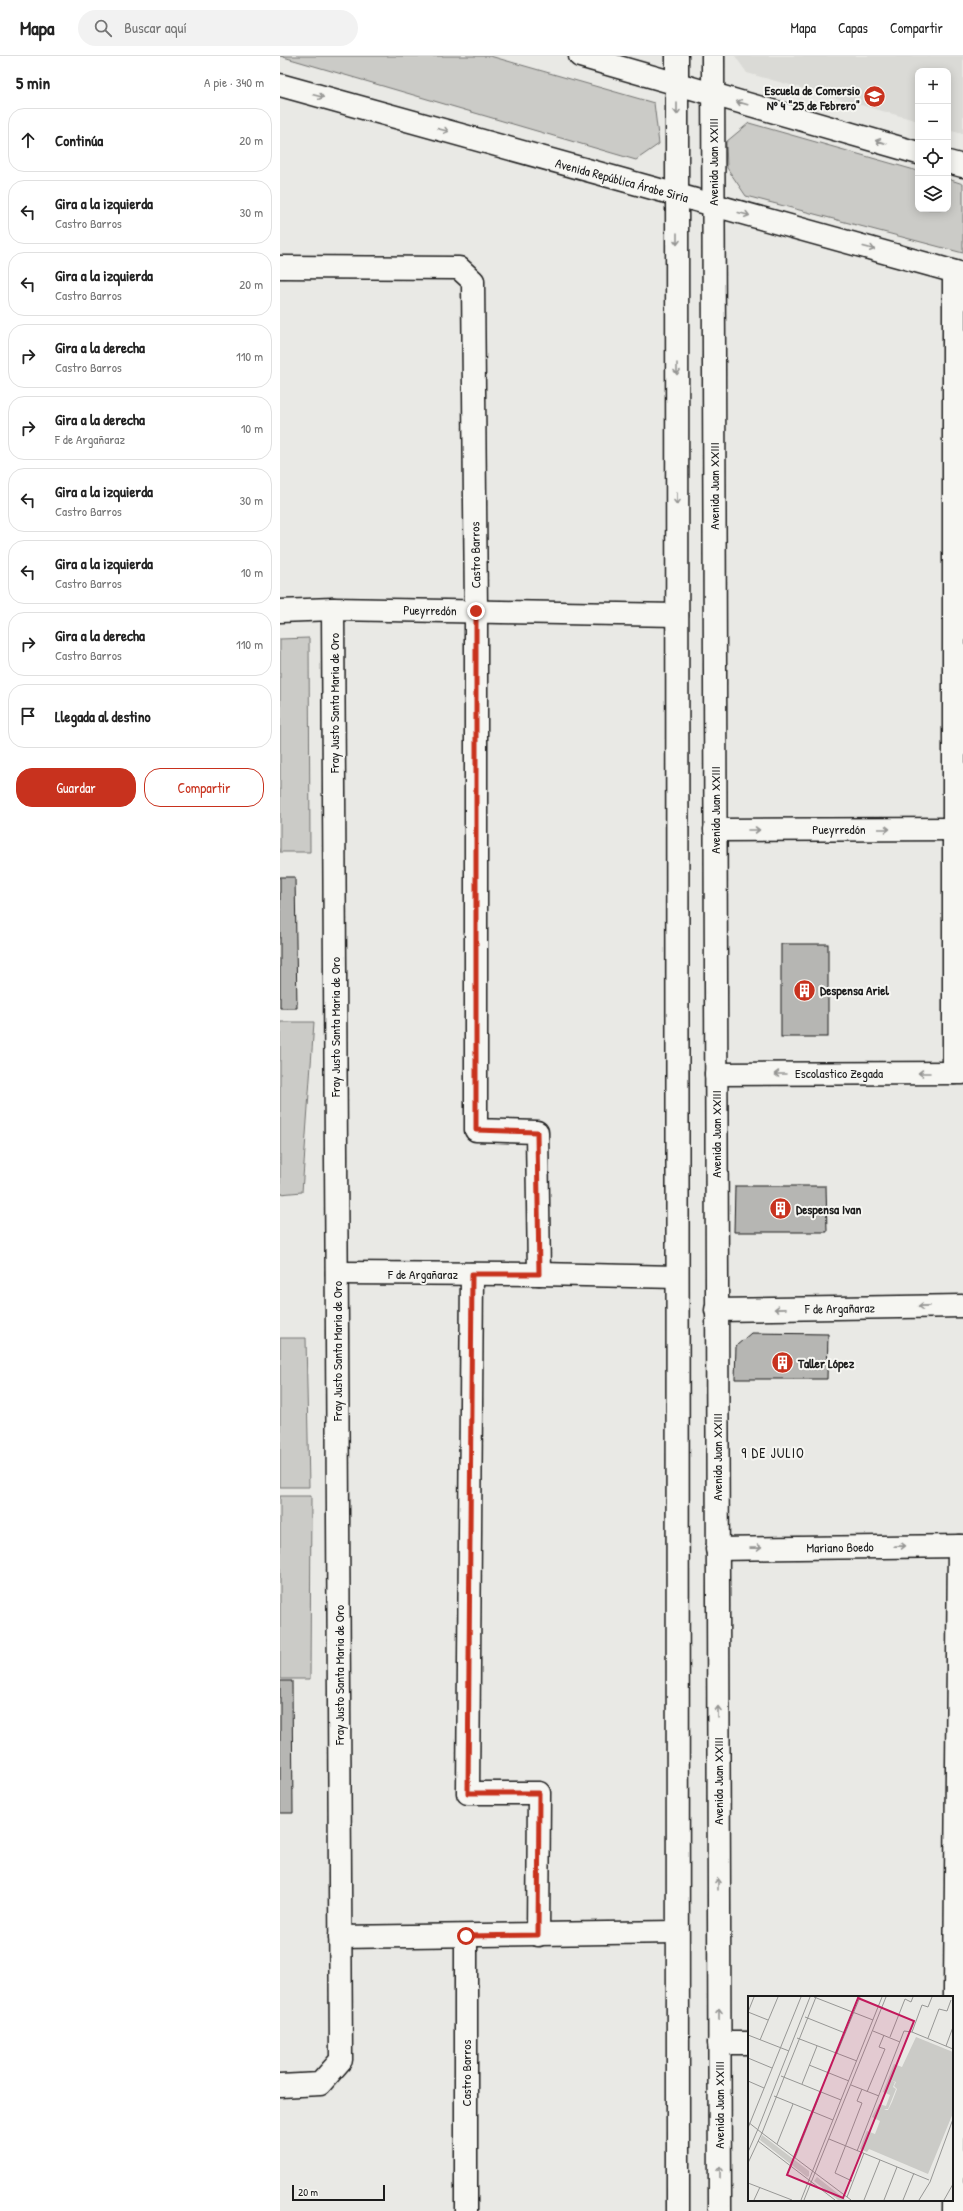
<!DOCTYPE html>
<html lang="es">
<meta charset="utf-8">
<style>
:root{--surface:#fff;--page:#f2f2f2;--text:#222;--muted:#767676;--line:#e0e0e0;--accent:#c8321e}
body{margin:0;font-family:"Patrick Hand",sans-serif;background:var(--page);color:var(--text)}
.controls{position:absolute;right:12px;top:12px;display:grid;overflow:hidden;border-radius:8px;box-shadow:0 2px 10px #0003}
.controls button{width:36px;height:36px;display:grid;place-items:center;padding:0;border:0;border-bottom:1px solid var(--line);background:var(--surface);color:var(--text);font:20px sans-serif}
.scale{position:absolute;left:12px;bottom:10px;width:93px;box-sizing:border-box;padding-left:4px;border:2px solid #1c1c1c;border-top:0;font-size:11px;line-height:14px;white-space:nowrap;color:#1c1c1c;-webkit-text-stroke:3px #f6f6f2;paint-order:stroke}
.stop{position:absolute;width:12px;height:12px;margin:-9px;border:3px solid #c8321e;border-radius:50%;background:#fff}
.stop.end{background:#c8321e;border-color:#fff;box-shadow:0 1px 4px #0008}
.list{margin:0;padding:0;list-style:none}
h2{display:flex;justify-content:space-between;align-items:center;height:52px;margin:0;padding:0 16px;font-size:17px}
h2 small{font-size:13px;font-weight:400;color:var(--muted)}
.list li{display:grid;grid-template-columns:26px 1fr auto;gap:12px;align-items:center;box-sizing:border-box;height:64px;margin:0 8px 8px;padding:0 8px;border:1px solid var(--line);border-radius:16px}
.list b{display:block;font-size:15px;white-space:nowrap}
.list p{margin:0;font-size:13px;white-space:nowrap;color:var(--muted)}
.list em{font-size:13px;font-style:normal;color:var(--muted)}
.actions{display:flex;gap:8px;padding:12px 16px}
.actions a{flex:1;padding:9px 0;border:1px solid var(--accent);border-radius:16px;text-align:center;font-size:14px;color:var(--accent)}
.actions .main{background:var(--accent);color:#fff}
.icon{flex:none;width:22px;height:22px;fill:none;stroke:currentColor;stroke-width:2;stroke-linecap:round;stroke-linejoin:round}
.map{position:relative;flex:none;width:683px;height:2155px;overflow:hidden}
header{display:flex;align-items:center;gap:24px;box-sizing:border-box;height:56px;padding:0 20px;background:var(--surface);border-bottom:1px solid var(--line)}
header strong{font-size:19px}
nav{display:flex;gap:22px;margin-inline-start:auto;font-size:14px}
.search{width:280px;height:36px;background:var(--page);display:flex;align-items:center;gap:10px;box-sizing:border-box;padding:0 14px;border-radius:22px;color:var(--muted);font-size:15px}
main{display:flex}
aside{flex:1;background:var(--surface)}
.map>svg:first-child{display:block}
.built{fill:#dadad6}
.green{fill:#cbcbc7;stroke:#747472}
.building{fill:#b6b6b3;stroke:#1c1c1c}
.lines{fill:none;stroke-linecap:round;stroke-linejoin:round}
.minor-casing{stroke:#1c1c1c;stroke-width:25}
.minor{stroke:#f6f6f2;stroke-width:22}
.oneway{stroke:#949492}
.route{stroke:#c8321e;stroke-width:5}
.labels{text-anchor:middle;dominant-baseline:central;stroke-width:4;stroke-linejoin:round;paint-order:stroke}
.poi-label{font-size:13px;font-weight:bold;fill:#1c1c1c;stroke:#f6f6f2;text-anchor:start}
.street-label{font-size:13px;fill:#1c1c1c;stroke:#f6f6f2}
.neighbourhood-label{font-size:14px;letter-spacing:1px;fill:#1c1c1c;stroke:#f6f6f2}
.inset-road{fill:none;stroke:#979795;stroke-width:1}
.view{fill:#c2185b;fill-opacity:0.15;stroke:#c2185b;stroke-width:2}
.inset-edge{fill:none;stroke:#1c1c1c;stroke-width:2}
</style>
<header>
<strong>Mapa</strong>
<div class="search"><svg class="icon" aria-label="search" viewBox="0 0 24 24"><circle cx="10" cy="10" r="6"/><path d="M15 15l6 6"/></svg>Buscar aquí</div>
<nav><a>Mapa</a><a>Capas</a><a>Compartir</a></nav>
</header>
<main>
<aside>
<h2>5 min<small>A pie · 340 m</small></h2>
<ul class="list">
<li><svg class="icon" aria-label="ahead" viewBox="0 0 24 24"><path d="M12 20V5M6 11l6-6 6 6"/></svg><div><b>Continúa</b></div><em>20 m</em></li>
<li><svg class="icon" aria-label="left" viewBox="0 0 24 24"><path d="M17 20v-9H6M10 6l-5 5 5 5"/></svg><div><b>Gira a la izquierda</b><p>Castro Barros</p></div><em>30 m</em></li>
<li><svg class="icon" aria-label="left" viewBox="0 0 24 24"><path d="M17 20v-9H6M10 6l-5 5 5 5"/></svg><div><b>Gira a la izquierda</b><p>Castro Barros</p></div><em>20 m</em></li>
<li><svg class="icon" aria-label="right" viewBox="0 0 24 24"><path d="M7 20v-9h11M14 6l5 5-5 5"/></svg><div><b>Gira a la derecha</b><p>Castro Barros</p></div><em>110 m</em></li>
<li><svg class="icon" aria-label="right" viewBox="0 0 24 24"><path d="M7 20v-9h11M14 6l5 5-5 5"/></svg><div><b>Gira a la derecha</b><p>F de Argañaraz</p></div><em>10 m</em></li>
<li><svg class="icon" aria-label="left" viewBox="0 0 24 24"><path d="M17 20v-9H6M10 6l-5 5 5 5"/></svg><div><b>Gira a la izquierda</b><p>Castro Barros</p></div><em>30 m</em></li>
<li><svg class="icon" aria-label="left" viewBox="0 0 24 24"><path d="M17 20v-9H6M10 6l-5 5 5 5"/></svg><div><b>Gira a la izquierda</b><p>Castro Barros</p></div><em>10 m</em></li>
<li><svg class="icon" aria-label="right" viewBox="0 0 24 24"><path d="M7 20v-9h11M14 6l5 5-5 5"/></svg><div><b>Gira a la derecha</b><p>Castro Barros</p></div><em>110 m</em></li>
<li><svg class="icon" aria-label="arrive" viewBox="0 0 24 24"><path d="M6 21V4h12l-3 4 3 4H6"/></svg><div><b>Llegada al destino</b></div></li>
</ul>
<div class="actions"><a class="main">Guardar</a><a>Compartir</a></div>
</aside>
<div class="map">
<svg width="683" height="2155" viewBox="0 0 683 2155">
<rect width="100%" height="100%" fill="#e9e9e5"/>
<filter id="ink" filterUnits="userSpaceOnUse"><feTurbulence type="fractalNoise" baseFrequency=".025" numOctaves="2"/><feDisplacementMap in="SourceGraphic" scale="8" xChannelSelector="R" yChannelSelector="G"/><feConvolveMatrix kernelMatrix="1 2 1 2 8 2 1 2 1" color-interpolation-filters="sRGB"/></filter>
<g filter="url(#ink)">
<path class="built" d="M 455,0 L 683,0 L 683,78 L 668,74 L 668,15 L 638,15 L 638,65 L 467,17 Z"/>
<g class="green">
<path d="M 0,0 L 210,0 L 374,47 L 379,88 L 356,104 Z"/>
<path d="M 469,67 L 638,115 L 638,153 L 668,153 L 668,123 L 683,128 L 683,197 L 466,140 L 447,112 L 446,86 Z"/>
<path d="M 29,582 L 30,796 L 0,796 L 0,583 Z"/>
<path d="M 0,966 L 34,966 L 22,1136 L 0,1138 Z"/>
<path d="M 0,1282 L 26,1282 L 29,1431 L 0,1431 Z"/>
<path d="M 0,1440 L 31,1440 L 30,1623 L 0,1623 Z"/>
</g>
<g class="building">
<path d="M 0,821 L 15,821 L 17,952 L 0,952 Z"/>
<rect x="501" y="888" width="47" height="93"/>
<path d="M 455,1130 L 546,1130 L 547,1176 L 454,1176 Z"/>
<path d="M 471,1277 L 548,1278 L 547,1323 L 455,1323 L 456,1290 Z"/>
<path d="M 0,1625 L 12,1625 L 13,1757 L 0,1757 Z"/>
</g>
<g class="lines">
<defs>
<g id="minor">
<path d="M 300,0 L 638,97"/>
<path d="M 397,0 L 398,2155"/>
<path d="M 433,0 L 440,2155"/>
<path d="M 0,29 L 683,218"/>
<path d="M 668,106 L 683,110"/>
<path d="M 0,211 L 179,212 L 193,225 L 196,555 L 196,1074 L 257,1076 L 259,1218"/>
<path d="M 674,216 L 674,1017"/>
<path d="M 0,555 L 53,553 L 397,559"/>
<path d="M 435,774 L 683,773"/>
<path d="M 436,1018 L 683,1017"/>
<path d="M 57,1217 L 259,1218 L 397,1221"/>
<path d="M 192,1218 L 188,1737 L 259,1737 L 258,1879"/>
<path d="M 436,1254 L 683,1250"/>
<path d="M 437,1493 L 683,1490"/>
<path d="M 60,1881 L 396,1876"/>
<path d="M 439,1987 L 469,1987"/>
<path d="M 0,2030 L 40,2028 L 61,2004 L 53,553"/>
<path d="M 186,2155 L 186,1880"/>
<path d="M 673,2155 L 679,1490"/>
</g>
</defs>
<use href="#minor" class="minor-casing"/>
<use href="#minor" class="minor"/>
</g>
<defs><path id="oneway-shaft" d="M-6 0H5M1.5-3L5.5 0L1.5 3" fill="none" stroke-width="1.6" stroke-linecap="round" stroke-linejoin="round"/></defs>
<g class="oneway">
<use href="#oneway-shaft" transform="translate(38 40) rotate(15)"/>
<use href="#oneway-shaft" transform="translate(462 47) rotate(-164)"/>
<use href="#oneway-shaft" transform="translate(397 53) rotate(90)"/>
<use href="#oneway-shaft" transform="translate(163 74) rotate(15)"/>
<use href="#oneway-shaft" transform="translate(601 86) rotate(-164)"/>
<use href="#oneway-shaft" transform="translate(464 158) rotate(15)"/>
<use href="#oneway-shaft" transform="translate(397 183) rotate(90)"/>
<use href="#oneway-shaft" transform="translate(589 192) rotate(15)"/>
<use href="#oneway-shaft" transform="translate(397 313) rotate(90)"/>
<use href="#oneway-shaft" transform="translate(397 443) rotate(90)"/>
<use href="#oneway-shaft" transform="translate(604 773)"/>
<use href="#oneway-shaft" transform="translate(474 774)"/>
<use href="#oneway-shaft" transform="translate(644 1017) rotate(180)"/>
<use href="#oneway-shaft" transform="translate(500 1018) rotate(180)"/>
<use href="#oneway-shaft" transform="translate(644 1250) rotate(179)"/>
<use href="#oneway-shaft" transform="translate(500 1253) rotate(179)"/>
<use href="#oneway-shaft" transform="translate(620 1490) rotate(-1)"/>
<use href="#oneway-shaft" transform="translate(476 1492) rotate(-1)"/>
<use href="#oneway-shaft" transform="translate(438 1656) rotate(-90)"/>
<use href="#oneway-shaft" transform="translate(438 1828) rotate(-90)"/>
<use href="#oneway-shaft" transform="translate(439 1958) rotate(-90)"/>
<use href="#oneway-shaft" transform="translate(440 2116) rotate(-90)"/>
</g>
</g>
<g class="lines" filter="url(#ink)">
<path class="route" d="M 186,1880 L 258,1879 L 259,1737 L 188,1737 L 192,1218 L 259,1218 L 257,1076 L 196,1074 L 196,555"/>
</g>
<defs>
<symbol id="school-disc" viewBox="-11 -11 22 22"><circle r="9.5" fill="#c8321e" stroke="#f6f6f2"/><path d="M0-5L7-2L0 1L-7-2ZM-4 1L0 2.5L4 1V4Q0 6-4 4Z" fill="#fff"/></symbol>
<symbol id="building-disc" viewBox="-11 -11 22 22"><circle r="9.5" fill="#c8321e" stroke="#f6f6f2"/><path d="M-4-6H4V6H1V3H-1V6H-4ZM-2.5-4.3h1.7v1.8h-1.7ZM.8-4.3h1.7v1.8H.8ZM-2.5-1h1.7V.8h-1.7ZM.8-1h1.7V.8H.8Z" fill="#fff"/></symbol>
</defs>
<g fill-rule="evenodd">
<use href="#school-disc" x="582" y="28" width="25" height="25"/>
<use href="#building-disc" x="512" y="922" width="25" height="25"/>
<use href="#building-disc" x="488" y="1140" width="25" height="25"/>
<use href="#building-disc" x="490" y="1294" width="25" height="25"/>
</g>
<g class="labels">
<g class="poi-label">
<text x="580" y="34" text-anchor="end">Escuela de Comersio<tspan x="580" dy="15">Nº 4 "25 de Febrero"</tspan></text>
<text x="540" y="934">Despensa Ariel</text>
<text x="516" y="1153">Despensa Ivan</text>
<text x="518" y="1307">Taller López</text>
</g>
<g class="street-label">
<text transform="translate(433 106) rotate(-90)">Avenida Juan XXIII</text>
<text transform="translate(342 124) rotate(15)">Avenida República Árabe Siria</text>
<text transform="translate(434 430) rotate(-90)">Avenida Juan XXIII</text>
<text transform="translate(195 499) rotate(-91)">Castro Barros</text>
<text transform="translate(150 554) rotate(1)">Pueyrredón</text>
<text transform="translate(54 647) rotate(-90)">Fray Justo Santa Maria de Oro</text>
<text transform="translate(435 754) rotate(-90)">Avenida Juan XXIII</text>
<text x="559" y="773">Pueyrredón</text>
<text transform="translate(55 971) rotate(-90)">Fray Justo Santa Maria de Oro</text>
<text x="559" y="1017">Escolastico Zegada</text>
<text transform="translate(436 1078) rotate(-90)">Avenida Juan XXIII</text>
<text x="143" y="1218">F de Argañaraz</text>
<text transform="translate(560 1252) rotate(-1)">F de Argañaraz</text>
<text transform="translate(57 1295) rotate(-90)">Fray Justo Santa Maria de Oro</text>
<text transform="translate(437 1401) rotate(-90)">Avenida Juan XXIII</text>
<text transform="translate(560 1491) rotate(-1)">Mariano Boedo</text>
<text transform="translate(59 1619) rotate(-90)">Fray Justo Santa Maria de Oro</text>
<text transform="translate(438 1725) rotate(-90)">Avenida Juan XXIII</text>
<text transform="translate(186 2017) rotate(-90)">Castro Barros</text>
<text transform="translate(439 2049) rotate(-90)">Avenida Juan XXIII</text>
</g>
<g class="neighbourhood-label">
<text x="493" y="1396">9 DE JULIO</text>
</g>
</g>
<g transform="translate(468 1940)">
<rect width="205" height="205" fill="#e9e9e5"/>
<path d="M 168,41 L 205,56 L 205,117 L 180,178 L 121,153 L 119,156 L 112,153 L 119,135 L 127,138 L 132,125 L 124,121 L 131,108 L 138,110 L 142,99 L 135,96 L 140,83 L 147,86 L 145,91 L 148,93 L 140,113 L 138,113 L 136,114 L 140,114 L 144,106 L 149,93 L 146,90 L 148,86 L 140,83 L 146,68 L 154,71 ZM 14,139 L 61,175 L 61,180 L 59,181 L 12,144 ZM 69,181 L 98,204 L 90,204 L 66,185 Z" fill="#cbcbc7"/>
<path class="inset-road" d="M 66,1 L 125,24M 68,1 L 14,137 L 103,204M 0,16 L 20,24M 0,16 L 6,1M 57,21 L 97,37M 125,35 L 152,46M 164,36 L 174,9 L 180,11 L 184,1M 0,39 L 41,55M 142,41 L 157,3 L 163,6 L 165,1M 49,42 L 109,65M 180,42 L 191,13 L 199,15 L 203,4M 12,44 L 30,1M 198,50 L 205,31M 89,57 L 112,1M 0,62 L 24,72M 61,69 L 101,85M 33,80 L 93,104M 0,85 L 16,92M 54,88 L 69,50M 103,89 L 131,100M 119,96 L 137,53 L 131,51 L 136,39M 26,100 L 85,124M 0,126 L 14,137 L 0,167M 0,132 L 53,1M 10,133 L 62,1M 81,143 L 181,184M 10,145 L 87,204M 29,148 L 45,108M 109,155 L 156,35 L 164,36 L 205,53M 0,156 L 10,133M 47,162 L 73,96M 104,185 L 87,177 L 114,107 L 109,105 L 114,93M 0,187 L 44,204M 99,201 L 116,157M 6,204 L 12,191M 53,204 L 134,1M 56,204 L 138,1M 116,204 L 132,164M 136,204 L 149,171M 155,204 L 166,177M 171,204 L 182,186 L 205,123M 196,204 L 205,188"/>
<path class="view" d="M 110,2 L 166,25 L 95,202 L 39,179 Z"/>
<rect width="205" height="205" class="inset-edge"/>
</g>
</svg>
<div class="controls">
<button>+</button>
<button>−</button>
<button><svg class="icon" aria-label="locate" viewBox="0 0 24 24"><circle cx="12" cy="12" r="6"/><path d="M12 2v4M12 18v4M2 12h4M18 12h4"/></svg></button>
<button><svg class="icon" aria-label="layers" viewBox="0 0 24 24"><path d="M12 4l9 5-9 5-9-5zM3 14l9 5 9-5"/></svg></button>
</div>
<div class="scale">20 m</div>
<div class="stop" style="left:186px;top:1880px"></div>
<div class="stop end" style="left:196px;top:555px"></div>
</div>
</main>
